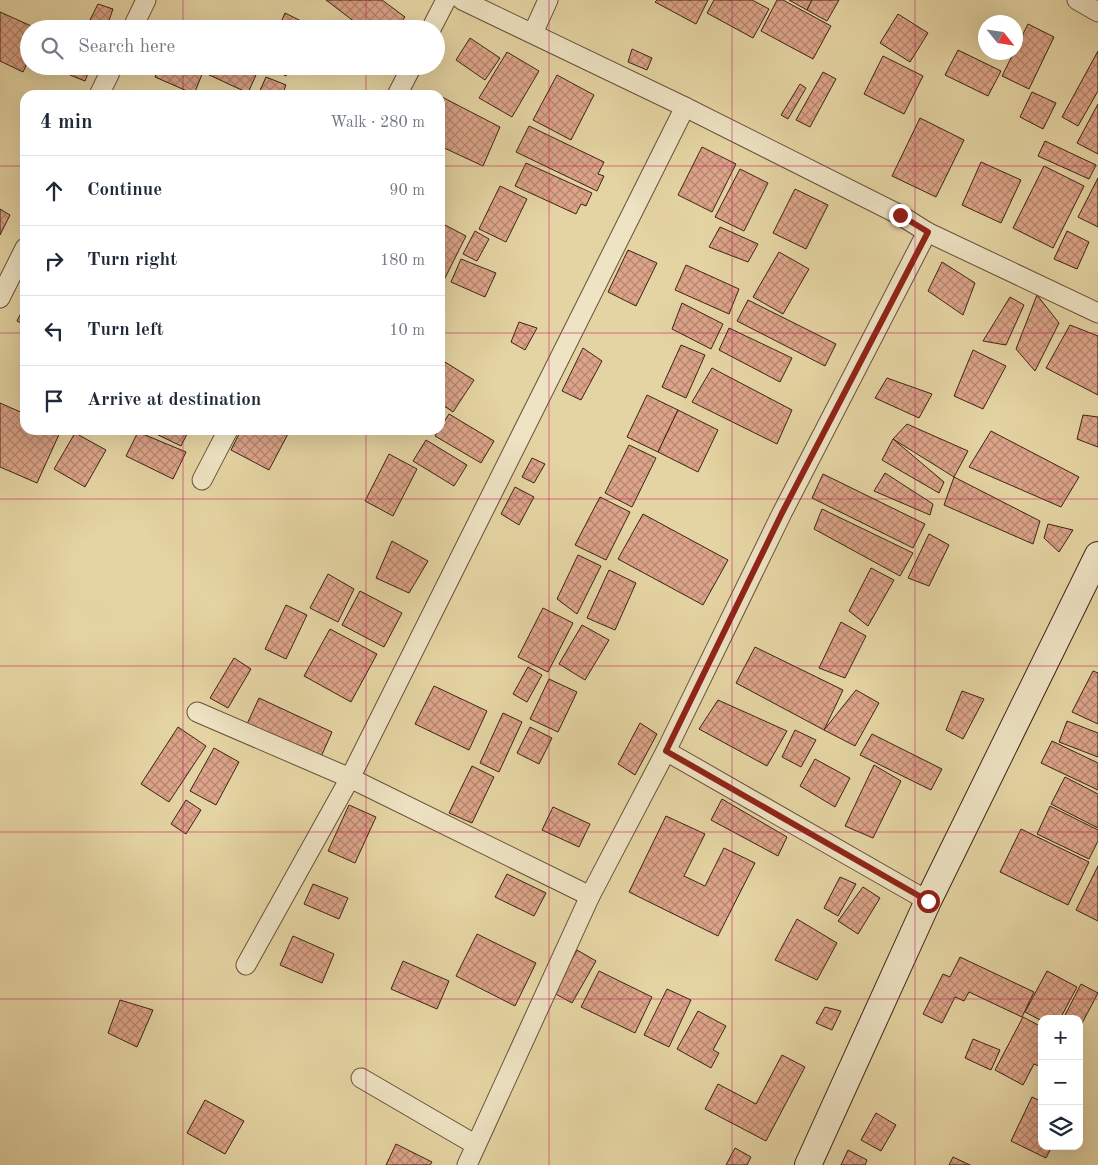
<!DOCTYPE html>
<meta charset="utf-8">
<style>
:root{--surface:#fff;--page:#f6f6f7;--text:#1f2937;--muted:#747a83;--line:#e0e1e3}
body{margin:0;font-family:"Old Standard TT",serif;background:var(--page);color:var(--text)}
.controls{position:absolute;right:15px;bottom:15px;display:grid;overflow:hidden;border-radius:10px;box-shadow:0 5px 20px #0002}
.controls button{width:45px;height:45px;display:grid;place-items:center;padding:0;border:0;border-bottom:1px solid var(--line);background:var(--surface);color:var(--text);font:25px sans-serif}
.compass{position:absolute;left:978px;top:15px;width:45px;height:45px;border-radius:50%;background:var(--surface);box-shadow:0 5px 20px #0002;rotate:120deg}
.stop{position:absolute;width:15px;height:15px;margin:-11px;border:4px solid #8f2418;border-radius:50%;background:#fff}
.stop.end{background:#8f2418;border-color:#fff;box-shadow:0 1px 5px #0008}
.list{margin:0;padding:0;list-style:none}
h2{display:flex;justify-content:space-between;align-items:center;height:65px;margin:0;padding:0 20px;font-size:21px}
h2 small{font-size:16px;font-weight:400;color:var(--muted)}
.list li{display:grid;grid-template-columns:32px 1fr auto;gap:15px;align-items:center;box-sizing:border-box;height:70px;padding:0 20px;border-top:1px solid var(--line)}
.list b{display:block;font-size:19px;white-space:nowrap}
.list em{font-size:16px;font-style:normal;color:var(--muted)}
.icon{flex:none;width:28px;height:28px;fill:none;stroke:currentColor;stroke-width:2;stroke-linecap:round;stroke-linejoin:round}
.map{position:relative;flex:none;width:1098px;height:1165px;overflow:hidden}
.search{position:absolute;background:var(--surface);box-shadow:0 5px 20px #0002;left:20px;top:20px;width:425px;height:55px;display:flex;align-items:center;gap:12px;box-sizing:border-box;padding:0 18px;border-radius:28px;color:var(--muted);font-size:19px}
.panel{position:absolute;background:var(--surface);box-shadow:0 5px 20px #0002;left:20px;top:90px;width:425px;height:345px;border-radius:15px}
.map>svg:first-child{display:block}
.building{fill:url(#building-cross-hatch);stroke:#3d2416}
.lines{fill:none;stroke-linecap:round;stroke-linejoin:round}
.street-casing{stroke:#675039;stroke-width:21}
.secondary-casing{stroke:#3d2416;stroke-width:28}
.street{stroke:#eee3c3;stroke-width:19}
.secondary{stroke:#eee3c3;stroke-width:26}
.route{stroke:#8f2418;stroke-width:6}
.grid{fill:none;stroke:#c2185b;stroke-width:1;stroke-opacity:0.55}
</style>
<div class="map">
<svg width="1098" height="1165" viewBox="0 0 1098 1165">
<defs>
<pattern id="building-cross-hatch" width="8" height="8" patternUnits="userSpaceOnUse" patternTransform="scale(1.25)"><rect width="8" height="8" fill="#dda489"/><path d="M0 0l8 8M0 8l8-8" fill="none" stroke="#b4856f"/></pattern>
</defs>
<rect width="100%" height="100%" fill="#e5d4a3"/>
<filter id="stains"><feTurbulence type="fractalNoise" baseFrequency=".004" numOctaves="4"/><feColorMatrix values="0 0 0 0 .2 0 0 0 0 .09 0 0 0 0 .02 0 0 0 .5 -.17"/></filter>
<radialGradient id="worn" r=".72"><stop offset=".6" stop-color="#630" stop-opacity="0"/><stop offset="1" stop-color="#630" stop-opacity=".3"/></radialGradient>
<g class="building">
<path d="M 326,0 L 382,0 L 405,17 L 396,29 L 364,29 Z"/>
<path d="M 657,0 L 708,0 L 696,24 L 655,2 Z"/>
<path d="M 714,0 L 752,0 L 769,9 L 753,38 L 707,13 Z"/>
<path d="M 777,0 L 783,0 L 831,26 L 813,59 L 761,31 Z"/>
<path d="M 789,0 L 812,0 L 807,10 Z"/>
<path d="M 812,0 L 839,0 L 827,21 L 807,10 Z"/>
<path d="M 98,4 L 113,9 L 107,26 L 90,20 Z"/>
<path d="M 0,12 L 38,29 L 29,29 L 29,59 L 23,72 L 0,61 Z"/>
<path d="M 285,13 L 317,29 L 278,29 Z"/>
<path d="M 898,14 L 928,33 L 910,62 L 880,43 Z"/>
<path d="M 1028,24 L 1054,37 L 1029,89 L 1002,76 Z"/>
<path d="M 470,38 L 500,58 L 485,80 L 456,60 Z"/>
<path d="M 632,49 L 652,58 L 647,70 L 628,62 Z"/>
<path d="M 958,50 L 1001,71 L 988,96 L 945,75 Z"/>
<path d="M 1098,51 L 1098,91 L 1078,126 L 1062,117 Z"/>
<path d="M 507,52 L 539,71 L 512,117 L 479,98 Z"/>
<path d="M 883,56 L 923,76 L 904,114 L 864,94 Z"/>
<path d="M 73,66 L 91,66 L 85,81 L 70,75 Z"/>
<path d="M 159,66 L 189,66 L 203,72 L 194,94 L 155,77 Z"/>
<path d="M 190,66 L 255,66 L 259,68 L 248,93 Z"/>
<path d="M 267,66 L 291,66 L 286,76 Z"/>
<path d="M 823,72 L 836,79 L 810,127 L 796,120 Z"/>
<path d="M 557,75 L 594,95 L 571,140 L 533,120 Z"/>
<path d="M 266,77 L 286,85 L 282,95 L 258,95 Z"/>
<path d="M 800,84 L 806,88 L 788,119 L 781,115 Z"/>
<path d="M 1032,92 L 1056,103 L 1043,129 L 1020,117 Z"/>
<path d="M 440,96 L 500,127 L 483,166 L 440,146 Z"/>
<path d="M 1098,104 L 1098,154 L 1077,143 Z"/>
<path d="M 920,118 L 964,140 L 936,197 L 892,176 Z"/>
<path d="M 529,126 L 604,162 L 598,174 L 604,176 L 597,191 L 516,152 Z"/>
<path d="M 1045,141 L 1096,165 L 1089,179 L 1038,156 Z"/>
<path d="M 702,147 L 736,164 L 712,212 L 678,195 Z"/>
<path d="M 981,162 L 1021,180 L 1001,223 L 962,205 Z"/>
<path d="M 526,163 L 592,193 L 586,206 L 581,204 L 576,214 L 515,186 Z"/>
<path d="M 1044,166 L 1084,186 L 1053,248 L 1013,228 Z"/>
<path d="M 740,169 L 768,183 L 744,231 L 715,217 Z"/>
<path d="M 1098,178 L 1098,227 L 1078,217 Z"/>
<path d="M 500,186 L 527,199 L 506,242 L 479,229 Z"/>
<path d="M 795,189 L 828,205 L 806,249 L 773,233 Z"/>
<path d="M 0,209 L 10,215 L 0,235 Z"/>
<path d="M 443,224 L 466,236 L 444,280 L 440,277 L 440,231 Z"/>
<path d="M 720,227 L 758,244 L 748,262 L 709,247 Z"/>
<path d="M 475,231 L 489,239 L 477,261 L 463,254 Z"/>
<path d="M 1067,231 L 1089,242 L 1077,269 L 1054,259 Z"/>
<path d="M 628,250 L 657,263 L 636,306 L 608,292 Z"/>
<path d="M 779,252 L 809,269 L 783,314 L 753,297 Z"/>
<path d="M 461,259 L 496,273 L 485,297 L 451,282 Z"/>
<path d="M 942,262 L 975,283 L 963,315 L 928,291 Z"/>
<path d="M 686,265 L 739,289 L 729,314 L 675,290 Z"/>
<path d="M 1037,295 L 1059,323 L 1035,371 L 1016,349 Z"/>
<path d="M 1010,297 L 1024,305 L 1006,345 L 983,341 Z"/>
<path d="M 748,300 L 836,344 L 825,366 L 737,321 Z"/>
<path d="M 682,303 L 723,324 L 711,349 L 672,329 Z"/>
<path d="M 25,305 L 25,325 L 17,321 Z"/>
<path d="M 519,322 L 537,328 L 525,350 L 511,342 Z"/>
<path d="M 1070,325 L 1098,336 L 1098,395 L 1046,368 Z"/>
<path d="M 729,328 L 792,358 L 780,382 L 719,350 Z"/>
<path d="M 681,345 L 705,355 L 686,398 L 662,387 Z"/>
<path d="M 583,348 L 602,361 L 581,400 L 562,391 Z"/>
<path d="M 973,350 L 1006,366 L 983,409 L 954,396 Z"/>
<path d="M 440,359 L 474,380 L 453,412 L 440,403 Z"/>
<path d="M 712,368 L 792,410 L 777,444 L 692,402 Z"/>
<path d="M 887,378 L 932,394 L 919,418 L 875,398 Z"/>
<path d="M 647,395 L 678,410 L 658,452 L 627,437 Z"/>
<path d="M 0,403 L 25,414 L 25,430 L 61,430 L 37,483 L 0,467 Z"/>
<path d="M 678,410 L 718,430 L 698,472 L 658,452 Z"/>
<path d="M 449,414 L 494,441 L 481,463 L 435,436 Z"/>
<path d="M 1083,415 L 1098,417 L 1098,447 L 1077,439 Z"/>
<path d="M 907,424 L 968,451 L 954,477 L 893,439 Z"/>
<path d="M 148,430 L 189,430 L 181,446 Z"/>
<path d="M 241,430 L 290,430 L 269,470 L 231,450 Z"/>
<path d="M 991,431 L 1079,477 L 1061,507 L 969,467 Z"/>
<path d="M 138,432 L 186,452 L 173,479 L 126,456 Z"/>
<path d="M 75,433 L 106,450 L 85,487 L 54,469 Z"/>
<path d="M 893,439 L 944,482 L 939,493 L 882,460 Z"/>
<path d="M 426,440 L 467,465 L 454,486 L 413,461 Z"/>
<path d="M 629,445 L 656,458 L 632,507 L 605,493 Z"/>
<path d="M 389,454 L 417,469 L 393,516 L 365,501 Z"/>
<path d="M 532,458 L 545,464 L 534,483 L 522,477 Z"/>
<path d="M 885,473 L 933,504 L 930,515 L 874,491 Z"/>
<path d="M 823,474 L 925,524 L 913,548 L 812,498 Z"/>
<path d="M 954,477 L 1040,521 L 1033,544 L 944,505 Z"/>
<path d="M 515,487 L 534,497 L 519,525 L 501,514 Z"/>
<path d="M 600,497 L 630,512 L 606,560 L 575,545 Z"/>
<path d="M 822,509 L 913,553 L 900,576 L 814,529 Z"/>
<path d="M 643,514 L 728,560 L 703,605 L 618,559 Z"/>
<path d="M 1048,524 L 1073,530 L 1059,552 L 1044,538 Z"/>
<path d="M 929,534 L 949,545 L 929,586 L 908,578 Z"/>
<path d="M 392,541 L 428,561 L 409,593 L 376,578 Z"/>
<path d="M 578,555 L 601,566 L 577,614 L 557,599 Z"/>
<path d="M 871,568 L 894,580 L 868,626 L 849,611 Z"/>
<path d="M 609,570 L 636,583 L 615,630 L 587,618 Z"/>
<path d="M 328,574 L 354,589 L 338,622 L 310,608 Z"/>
<path d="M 360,591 L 402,613 L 384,647 L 342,625 Z"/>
<path d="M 286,605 L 307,615 L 286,659 L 265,649 Z"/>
<path d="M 543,608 L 573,623 L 548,672 L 518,657 Z"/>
<path d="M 841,622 L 866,636 L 845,678 L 819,668 Z"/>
<path d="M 582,625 L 609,640 L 585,680 L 559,664 Z"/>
<path d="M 330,629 L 377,654 L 351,702 L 304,676 Z"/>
<path d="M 755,647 L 843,690 L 824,730 L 736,683 Z"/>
<path d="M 234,658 L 251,669 L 228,708 L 210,698 Z"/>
<path d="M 528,667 L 542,675 L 527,702 L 513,694 Z"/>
<path d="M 1093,671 L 1098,673 L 1098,724 L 1072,712 Z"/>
<path d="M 549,679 L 577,692 L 558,732 L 530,719 Z"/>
<path d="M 434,686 L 487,711 L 469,750 L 415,724 Z"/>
<path d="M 856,690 L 879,703 L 855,746 L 824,730 Z"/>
<path d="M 962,691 L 984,699 L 963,739 L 946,730 Z"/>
<path d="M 259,698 L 332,732 L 320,759 L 247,724 Z"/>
<path d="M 718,700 L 787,731 L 767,766 L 699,729 Z"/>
<path d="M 503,713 L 522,722 L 499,772 L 480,763 Z"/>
<path d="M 1067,721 L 1098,733 L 1098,757 L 1059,742 Z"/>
<path d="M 640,723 L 657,734 L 635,775 L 618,764 Z"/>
<path d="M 178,727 L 206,746 L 169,802 L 141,784 Z"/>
<path d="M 530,727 L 552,738 L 539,764 L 517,753 Z"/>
<path d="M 795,730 L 816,740 L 801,767 L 782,757 Z"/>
<path d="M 872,734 L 942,769 L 931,790 L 860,755 Z"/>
<path d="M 1052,741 L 1098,763 L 1098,790 L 1041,763 Z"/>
<path d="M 214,748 L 239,762 L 216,805 L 190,791 Z"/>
<path d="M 815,759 L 850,778 L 835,807 L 800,786 Z"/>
<path d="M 874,765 L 901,781 L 873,838 L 845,826 Z"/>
<path d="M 472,766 L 494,777 L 472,823 L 449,813 Z"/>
<path d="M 1065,777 L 1098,794 L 1098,828 L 1051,804 Z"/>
<path d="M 722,799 L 787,837 L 778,856 L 711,820 Z"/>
<path d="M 186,800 L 201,810 L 186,834 L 171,824 Z"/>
<path d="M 349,805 L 376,817 L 355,863 L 328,851 Z"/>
<path d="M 1050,806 L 1098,830 L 1098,841 L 1089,859 L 1037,834 Z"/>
<path d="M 553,807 L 590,824 L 579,847 L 542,830 Z"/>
<path d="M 666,816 L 705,834 L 684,876 L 705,886 L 724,848 L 755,863 L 718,936 L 629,892 Z"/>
<path d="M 1021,829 L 1089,862 L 1068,905 L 1000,872 Z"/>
<path d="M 1098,866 L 1098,921 L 1076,910 Z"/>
<path d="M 507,874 L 546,893 L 534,916 L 495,897 Z"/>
<path d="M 840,877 L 856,884 L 838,916 L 824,908 Z"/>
<path d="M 313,884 L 348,898 L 339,919 L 304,904 Z"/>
<path d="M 863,887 L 880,898 L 858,934 L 838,921 Z"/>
<path d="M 797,919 L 837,943 L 817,980 L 775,960 Z"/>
<path d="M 477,934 L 536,963 L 515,1006 L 456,976 Z"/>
<path d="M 293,936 L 334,954 L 322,983 L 280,965 Z"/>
<path d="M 577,950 L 596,961 L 572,1003 L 554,993 Z"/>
<path d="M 960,957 L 1034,992 L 1022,1017 L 969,992 L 964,1001 L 955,997 L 942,1023 L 923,1014 L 943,974 L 950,977 Z"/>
<path d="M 403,961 L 449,981 L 437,1009 L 391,989 Z"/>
<path d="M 599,971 L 652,997 L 635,1033 L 581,1007 Z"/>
<path d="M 1047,971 L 1077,987 L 1060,1019 L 1042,1019 L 1042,1021 L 1025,1012 Z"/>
<path d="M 1081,984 L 1098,993 L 1079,1029 L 1079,1019 L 1063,1019 Z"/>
<path d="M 667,989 L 691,1000 L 669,1047 L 644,1035 Z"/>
<path d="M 120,1000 L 153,1010 L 137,1047 L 108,1033 Z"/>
<path d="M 825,1007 L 841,1011 L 832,1030 L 816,1023 Z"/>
<path d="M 698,1011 L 726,1026 L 713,1050 L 719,1053 L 711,1068 L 677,1049 Z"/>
<path d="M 1023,1017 L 1042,1027 L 1042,1066 L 1041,1067 L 1034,1064 L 1023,1085 L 995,1070 Z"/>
<path d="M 973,1039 L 1000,1050 L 991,1070 L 965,1058 Z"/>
<path d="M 782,1055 L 805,1067 L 766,1141 L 705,1109 L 718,1084 L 756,1104 Z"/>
<path d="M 1032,1097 L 1042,1102 L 1042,1146 L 1052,1146 L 1046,1158 L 1011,1141 Z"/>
<path d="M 205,1100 L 244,1121 L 225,1154 L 187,1133 Z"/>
<path d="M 876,1113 L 896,1125 L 881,1151 L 861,1140 Z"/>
<path d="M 396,1144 L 432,1162 L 430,1165 L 386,1165 Z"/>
<path d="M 735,1148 L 751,1157 L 747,1165 L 726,1165 Z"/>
<path d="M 848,1150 L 867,1160 L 865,1165 L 841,1165 Z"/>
<path d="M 953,1157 L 970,1165 L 949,1165 Z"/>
</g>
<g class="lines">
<defs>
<g id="street">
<path d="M 462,0 L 685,107 L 900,215 L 927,232 L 1098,313"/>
<path d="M 1077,0 L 1098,12"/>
<path d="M 132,29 L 146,0"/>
<path d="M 431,29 L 446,0"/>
<path d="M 533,33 L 548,0"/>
<path d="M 99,95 L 113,66"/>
<path d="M 397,95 L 412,66"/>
<path d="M 0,298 L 25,248"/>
<path d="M 202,480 L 228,430"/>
<path d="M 197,712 L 350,778 L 590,896"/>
<path d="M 666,751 L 928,901"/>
<path d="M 246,965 L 350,778 L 685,107"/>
<path d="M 361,1078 L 476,1145"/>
<path d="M 467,1165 L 590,896 L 666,751 L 782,513 L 927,232"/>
</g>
<path id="secondary" d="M 808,1165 L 928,901 L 1098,555"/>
</defs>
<use href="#street" class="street-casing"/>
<use href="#secondary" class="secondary-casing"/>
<use href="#street" class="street"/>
<use href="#secondary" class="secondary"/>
</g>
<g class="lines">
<path class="route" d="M 900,215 L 928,232 L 782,513 L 666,751 L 928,901"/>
</g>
<path class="grid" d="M 183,0 L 183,29M 366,0 L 366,29M 549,0 L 549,1165M 732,0 L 732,1165M 915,0 L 915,1165M 183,66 L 183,95M 366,66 L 366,95M 0,166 L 25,166M 440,166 L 1098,166M 0,333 L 25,333M 440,333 L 1098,333M 183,430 L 183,1165M 366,430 L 366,1165M 0,499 L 1098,499M 0,666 L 1098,666M 0,832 L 1098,832M 0,999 L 1098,999"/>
<rect width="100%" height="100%" filter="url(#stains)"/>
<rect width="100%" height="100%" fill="url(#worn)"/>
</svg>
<div class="controls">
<button>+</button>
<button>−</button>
<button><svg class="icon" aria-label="layers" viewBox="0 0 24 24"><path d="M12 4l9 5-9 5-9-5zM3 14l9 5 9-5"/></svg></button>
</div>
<svg class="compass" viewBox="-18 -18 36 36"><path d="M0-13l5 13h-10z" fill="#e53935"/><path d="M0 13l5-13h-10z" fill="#747a83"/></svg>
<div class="stop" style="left:928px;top:901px"></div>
<div class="stop end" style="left:900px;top:215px"></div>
<div class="search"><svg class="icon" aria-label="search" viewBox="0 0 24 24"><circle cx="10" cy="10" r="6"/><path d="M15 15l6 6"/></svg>Search here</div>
<section class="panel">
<h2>4 min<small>Walk · 280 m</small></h2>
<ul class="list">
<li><svg class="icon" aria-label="ahead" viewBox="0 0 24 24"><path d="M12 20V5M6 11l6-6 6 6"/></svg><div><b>Continue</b></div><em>90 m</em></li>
<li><svg class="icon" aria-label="right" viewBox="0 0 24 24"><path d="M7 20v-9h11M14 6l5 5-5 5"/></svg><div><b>Turn right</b></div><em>180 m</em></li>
<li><svg class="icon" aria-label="left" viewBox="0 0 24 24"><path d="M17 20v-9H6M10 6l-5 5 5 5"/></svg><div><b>Turn left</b></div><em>10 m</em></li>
<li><svg class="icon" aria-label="arrive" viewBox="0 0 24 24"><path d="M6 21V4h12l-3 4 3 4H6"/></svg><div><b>Arrive at destination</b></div></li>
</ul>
</section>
</div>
